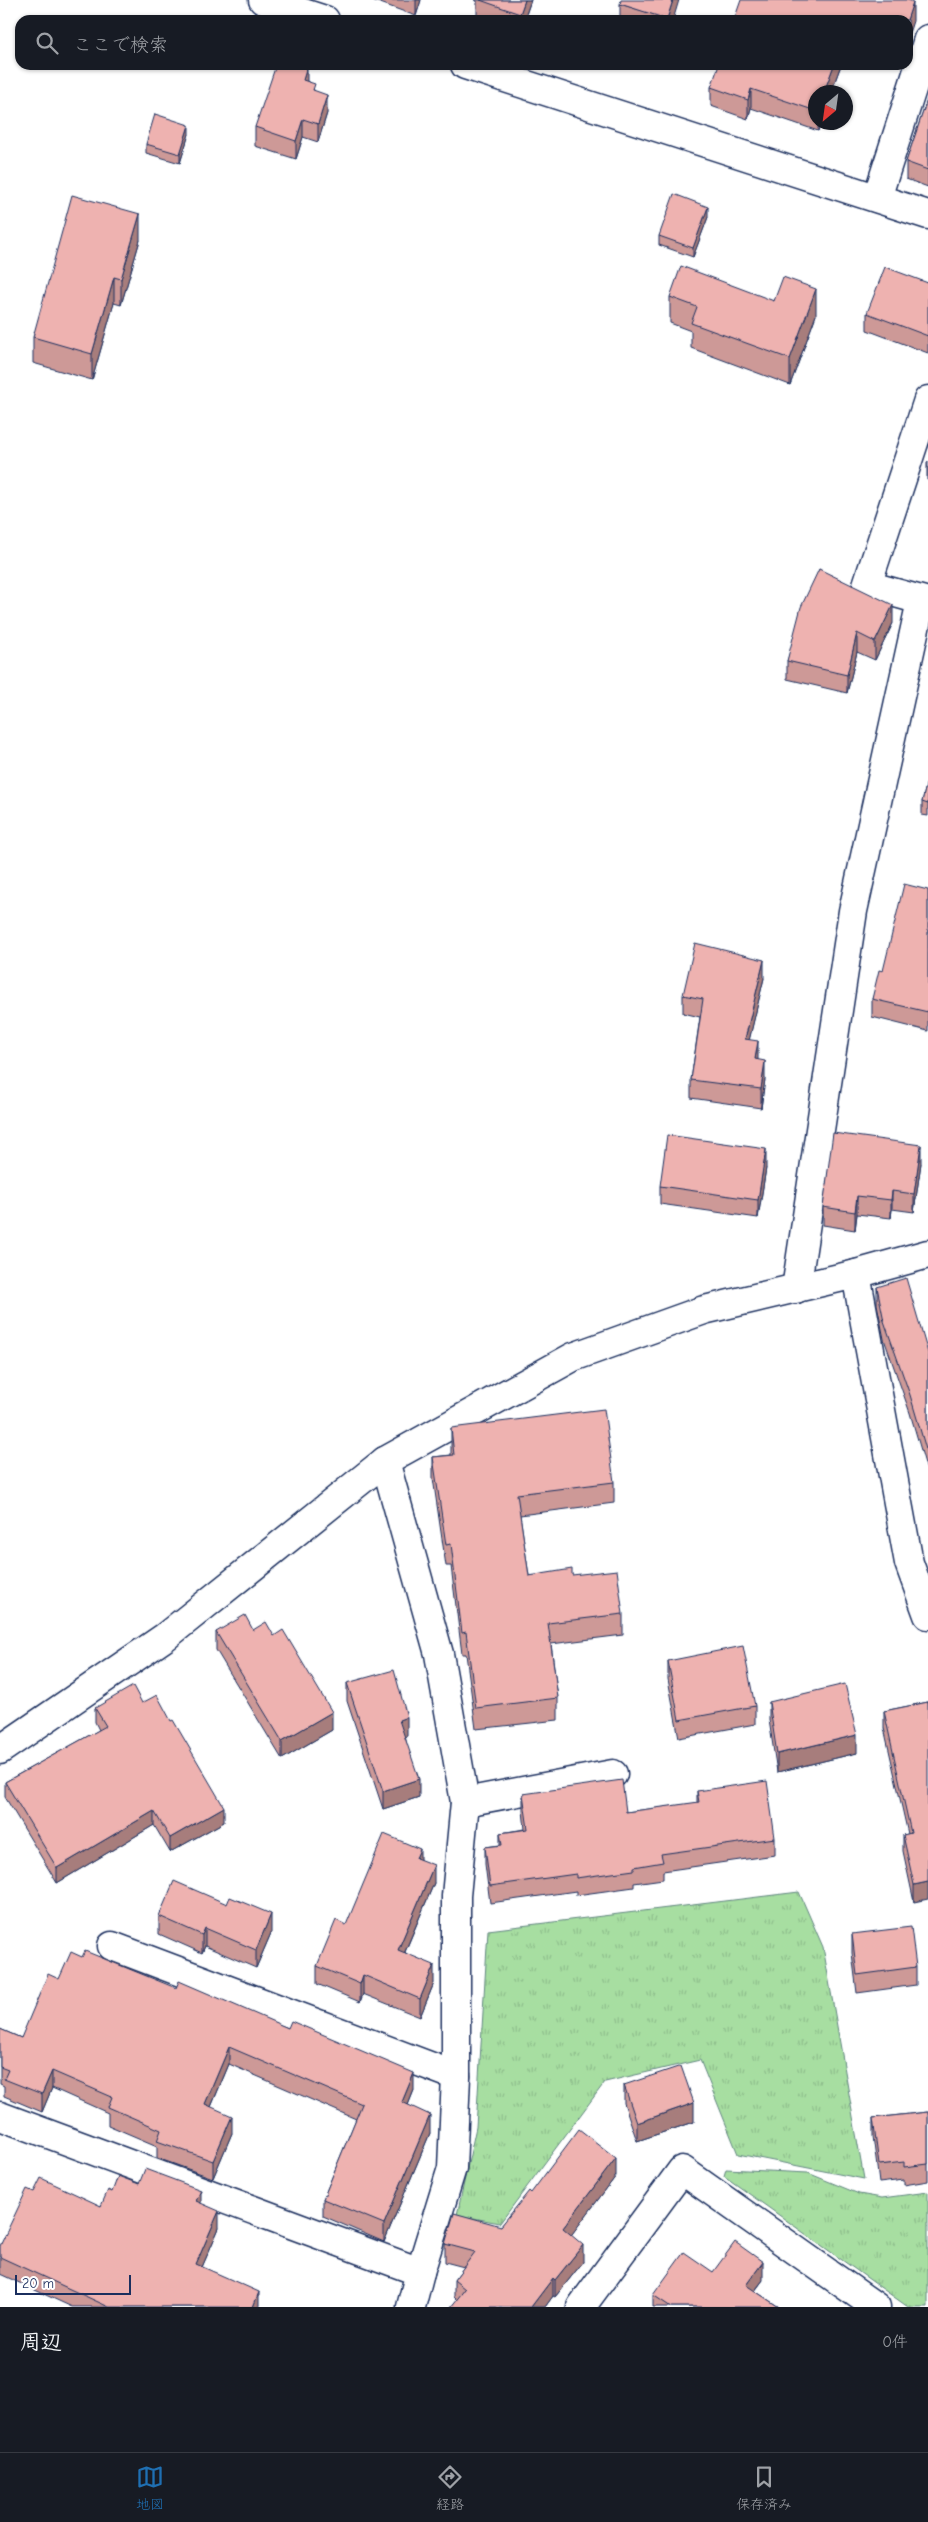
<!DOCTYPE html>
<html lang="ja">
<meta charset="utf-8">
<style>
:root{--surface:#171b24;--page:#20242c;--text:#f1f3f6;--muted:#9ea1a6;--line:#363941;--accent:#1f6fb2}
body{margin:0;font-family:"Comic Neue","Klee One",sans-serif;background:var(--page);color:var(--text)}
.compass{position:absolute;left:808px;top:85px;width:45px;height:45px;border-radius:50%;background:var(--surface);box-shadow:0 1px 4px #0004;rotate:209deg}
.scale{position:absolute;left:15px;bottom:12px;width:116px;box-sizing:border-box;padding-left:5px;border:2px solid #1b2f5e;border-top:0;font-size:14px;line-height:18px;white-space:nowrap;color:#1b2f5e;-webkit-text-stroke:4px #fff;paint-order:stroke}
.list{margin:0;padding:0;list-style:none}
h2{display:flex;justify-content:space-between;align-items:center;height:65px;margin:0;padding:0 20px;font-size:21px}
h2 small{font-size:16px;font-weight:400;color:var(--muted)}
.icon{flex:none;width:28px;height:28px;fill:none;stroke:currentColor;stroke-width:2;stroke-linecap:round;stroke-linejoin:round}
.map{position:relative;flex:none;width:928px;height:2307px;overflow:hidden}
.search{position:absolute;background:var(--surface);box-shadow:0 1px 4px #0004;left:15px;right:15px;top:15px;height:55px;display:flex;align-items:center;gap:12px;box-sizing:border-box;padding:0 18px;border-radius:15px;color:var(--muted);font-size:19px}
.sheet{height:145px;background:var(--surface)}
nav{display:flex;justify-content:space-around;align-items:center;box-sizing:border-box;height:70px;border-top:1px solid var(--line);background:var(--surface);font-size:14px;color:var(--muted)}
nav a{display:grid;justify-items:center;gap:2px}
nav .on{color:var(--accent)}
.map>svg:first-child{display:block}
.grass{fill:url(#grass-tufts);stroke:#618680}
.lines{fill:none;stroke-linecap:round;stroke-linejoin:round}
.minor-casing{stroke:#1b2f5e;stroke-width:31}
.minor{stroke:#fff;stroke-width:28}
.wall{fill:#cd9997;stroke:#1b2f5e}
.shaded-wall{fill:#a77d7b;stroke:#1b2f5e}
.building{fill:#eeb2b0;stroke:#1b2f5e}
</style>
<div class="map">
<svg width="928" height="2307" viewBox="0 0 928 2307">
<defs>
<pattern id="grass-tufts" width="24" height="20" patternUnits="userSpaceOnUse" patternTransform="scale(1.25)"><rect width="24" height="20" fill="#a7dea1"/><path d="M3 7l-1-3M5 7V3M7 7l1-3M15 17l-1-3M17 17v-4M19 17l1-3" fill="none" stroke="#8fbf8d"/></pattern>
</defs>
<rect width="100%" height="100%" fill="#fff"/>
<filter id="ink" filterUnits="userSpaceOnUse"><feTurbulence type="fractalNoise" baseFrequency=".02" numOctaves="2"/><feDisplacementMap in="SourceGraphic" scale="10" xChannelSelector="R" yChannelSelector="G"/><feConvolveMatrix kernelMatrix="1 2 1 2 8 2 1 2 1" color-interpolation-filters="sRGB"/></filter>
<g filter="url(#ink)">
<g class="grass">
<path d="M 799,1892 L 823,1947 L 864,2179 L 738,2154 L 700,2060 L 605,2082 L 500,2223 L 457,2215 L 476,2127 L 488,1930 Z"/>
<path d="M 726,2169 L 808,2173 L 859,2194 L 882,2198 L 928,2192 L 928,2307 L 908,2307 L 724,2176 Z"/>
</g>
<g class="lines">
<defs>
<g id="minor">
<path d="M 263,0 L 325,20"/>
<path d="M 465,65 L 928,215"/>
<path d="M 877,198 L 928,39"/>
<path d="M 928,400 L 867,585 L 928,602"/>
<path d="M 856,1274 L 909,1563 L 928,1615"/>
<path d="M 796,1289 L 853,911 L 921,601"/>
<path d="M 385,1461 L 439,1654 L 465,1802 L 456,1896 L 456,2076 L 452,2168 L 420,2272 L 411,2307"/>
<path d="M 0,1750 L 165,1637 L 385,1461 L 573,1357 L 704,1310 L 856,1274 L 928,1254"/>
<path d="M 465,1802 L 613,1774"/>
<path d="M 112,1946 L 456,2076"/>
<path d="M 0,2116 L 420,2272"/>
<path d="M 581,2307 L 682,2170 L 876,2307"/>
</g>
</defs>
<use href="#minor" class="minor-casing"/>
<use href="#minor" class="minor"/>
</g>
<g class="wall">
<path d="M 372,0 L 421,0 L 416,16 Z"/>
<path d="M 474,0 L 531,0 L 524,20 L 486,20 L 477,17 L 477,1 Z"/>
<path d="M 620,4 L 673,20 L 620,20 Z"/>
<path d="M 841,65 L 831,92 L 816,92 L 816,122 L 821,122 L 818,131 L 751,108 L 748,119 L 711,106 L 711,87 Z"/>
<path d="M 307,82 L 315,91 L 327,113 L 318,142 L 303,137 L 296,159 L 255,146 L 255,127 Z"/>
<path d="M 928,97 L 928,187 L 906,179 L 906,162 Z"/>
<path d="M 189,134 L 180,163 L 146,153 L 146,144 Z"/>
<path d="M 708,217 L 693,257 L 659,245 L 659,236 Z"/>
<path d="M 140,240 L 121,305 L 114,303 L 92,380 L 33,363 L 33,337 Z"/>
<path d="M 928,283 L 928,353 L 867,330 L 867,313 Z"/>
<path d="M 670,297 L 774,301 L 816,315 L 790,385 L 691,348 L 691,331 L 670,323 Z"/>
<path d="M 928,461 L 928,480 L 927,480 L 927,463 Z"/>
<path d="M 819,569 L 893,623 L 875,660 L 857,652 L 847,693 L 787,679 L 787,661 Z"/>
<path d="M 928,777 L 928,816 L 922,815 L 922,802 Z"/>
<path d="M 928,890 L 928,1031 L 872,1017 L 872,999 L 883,971 Z"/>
<path d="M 764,978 L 749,1040 L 765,1079 L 761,1108 L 691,1098 L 691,1080 L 700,1017 L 683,1013 L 683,995 Z"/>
<path d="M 921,1163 L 914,1212 L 892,1209 L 891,1218 L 857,1214 L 855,1230 L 823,1225 L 823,1207 Z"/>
<path d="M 766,1168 L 758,1218 L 660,1204 L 660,1186 Z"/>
<path d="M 877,1287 L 928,1353 L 928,1474 L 910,1413 L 884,1339 L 877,1304 Z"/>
<path d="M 451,1428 L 614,1482 L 614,1503 L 520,1515 L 529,1576 L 572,1575 L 623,1614 L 623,1635 L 551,1644 L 558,1698 L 558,1720 L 476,1729 L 466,1654 L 462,1654 L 451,1566 L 446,1566 L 433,1478 L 433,1457 L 451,1455 Z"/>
<path d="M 253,1630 L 274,1636 L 332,1730 L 282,1759 L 216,1650 L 216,1632 Z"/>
<path d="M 668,1661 L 755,1706 L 755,1724 L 679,1738 L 668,1679 Z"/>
<path d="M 347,1683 L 407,1736 L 405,1736 L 419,1797 L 383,1809 L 347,1701 Z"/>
<path d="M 769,1702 L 857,1753 L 777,1772 L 769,1720 Z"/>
<path d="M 928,1702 L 914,1902 L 903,1851 L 903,1835 L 908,1834 L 884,1728 L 884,1711 Z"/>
<path d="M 142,1703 L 224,1822 L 170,1852 L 154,1825 L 57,1883 L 5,1797 L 5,1782 L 99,1730 L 95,1722 L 95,1708 Z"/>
<path d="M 697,1791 L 775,1838 L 775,1855 L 663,1871 L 663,1879 L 634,1883 L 634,1887 L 576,1895 L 576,1891 L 490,1903 L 485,1864 L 485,1847 L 500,1845 L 500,1833 L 525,1829 L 523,1811 L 523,1794 L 626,1812 L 697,1803 Z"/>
<path d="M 420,1859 L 434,1883 L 405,1952 L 434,1983 L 420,2017 L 363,1994 L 360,2002 L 317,1984 L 317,1966 L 346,1925 Z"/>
<path d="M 227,1904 L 271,1933 L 256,1968 L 205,1946 L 202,1953 L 159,1934 L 159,1916 Z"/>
<path d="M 852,1934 L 916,1967 L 916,1985 L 857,1993 L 852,1953 Z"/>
<path d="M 59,1979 L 414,2090 L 408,2105 L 430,2133 L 384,2242 L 323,2216 L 323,2199 L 356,2119 L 229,2064 L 211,2107 L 232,2133 L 213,2178 L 157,2158 L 157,2146 L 108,2125 L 108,2113 L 52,2088 L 42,2112 L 4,2096 L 4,2086 L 0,2084 L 0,2029 L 21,2038 Z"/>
<path d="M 624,2085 L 694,2122 L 637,2141 L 624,2103 Z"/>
<path d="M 928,2112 L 928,2181 L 904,2185 L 904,2180 L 879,2183 L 873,2136 L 873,2118 Z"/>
<path d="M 616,2176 L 571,2235 L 583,2262 L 555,2297 L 553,2296 L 545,2307 L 451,2307 L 457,2300 L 454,2297 L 454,2280 L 464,2267 L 445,2262 L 445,2244 L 501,2226 L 531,2193 Z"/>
<path d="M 139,2184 L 201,2203 L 219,2228 L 202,2267 L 259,2307 L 72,2307 L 0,2274 L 0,2246 L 34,2192 L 101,2206 L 112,2192 Z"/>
<path d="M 713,2272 L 763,2280 L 755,2291 L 779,2307 L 653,2307 L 653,2295 Z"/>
</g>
<g class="shaded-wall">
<path d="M 416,0 L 421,0 L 416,16 Z"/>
<path d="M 525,0 L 531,0 L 524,20 L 520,20 L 520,14 Z"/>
<path d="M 673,0 L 679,0 L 673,20 L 667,20 Z"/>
<path d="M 913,2 L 913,21 L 908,36 L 908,20 L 907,20 Z"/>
<path d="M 834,65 L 841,65 L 831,92 L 824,92 Z"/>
<path d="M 307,67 L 307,85 L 303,80 Z"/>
<path d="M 751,89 L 751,108 L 748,119 L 748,100 Z"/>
<path d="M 327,95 L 327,113 L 318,142 L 318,124 Z"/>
<path d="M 303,119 L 303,137 L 296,159 L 296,141 Z"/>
<path d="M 818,122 L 821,122 L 818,131 Z"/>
<path d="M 189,125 L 189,134 L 180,163 L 180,154 Z"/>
<path d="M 708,207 L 708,217 L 693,257 L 693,248 Z"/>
<path d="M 140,214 L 140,240 L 121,305 L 121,279 Z"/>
<path d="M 114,277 L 114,303 L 92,380 L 92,354 Z"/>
<path d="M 816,289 L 816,315 L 790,385 L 790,359 Z"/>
<path d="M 893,605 L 893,623 L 875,660 L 875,642 Z"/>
<path d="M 857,633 L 857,652 L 847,693 L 847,675 Z"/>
<path d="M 764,960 L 764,978 L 745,1058 L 745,1039 Z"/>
<path d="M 758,1041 L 758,1060 L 755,1059 Z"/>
<path d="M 765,1061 L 765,1079 L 761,1108 L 761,1089 Z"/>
<path d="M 921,1145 L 921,1163 L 914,1212 L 914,1194 Z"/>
<path d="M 766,1149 L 766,1168 L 758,1218 L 758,1200 Z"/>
<path d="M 892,1191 L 892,1209 L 891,1218 L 891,1200 Z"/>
<path d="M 857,1196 L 857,1214 L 855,1230 L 855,1212 Z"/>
<path d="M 332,1712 L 332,1730 L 282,1759 L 282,1741 Z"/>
<path d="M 407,1717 L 407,1736 L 399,1738 L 399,1720 Z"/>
<path d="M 857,1735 L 857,1753 L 777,1772 L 777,1754 Z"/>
<path d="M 419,1779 L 419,1797 L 383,1809 L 383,1791 Z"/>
<path d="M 224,1807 L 224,1822 L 170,1852 L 170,1838 Z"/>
<path d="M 154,1811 L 154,1825 L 57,1883 L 57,1868 Z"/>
<path d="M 420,1849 L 420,1867 L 416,1858 Z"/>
<path d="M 434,1865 L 434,1883 L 398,1968 L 398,1950 Z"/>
<path d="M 928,1882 L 928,1899 L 914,1902 L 914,1885 Z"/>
<path d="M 271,1914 L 271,1933 L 256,1968 L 256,1950 Z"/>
<path d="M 205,1928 L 205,1946 L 202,1953 L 202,1935 Z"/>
<path d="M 434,1965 L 434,1983 L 420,2017 L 420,1999 Z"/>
<path d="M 363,1975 L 363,1994 L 360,2002 L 360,1984 Z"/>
<path d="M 229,2047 L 229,2064 L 205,2121 L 205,2104 Z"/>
<path d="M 52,2071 L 52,2088 L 42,2112 L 42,2094 Z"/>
<path d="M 414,2073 L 414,2090 L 402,2120 L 402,2102 Z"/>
<path d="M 694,2103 L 694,2122 L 637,2141 L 637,2123 Z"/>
<path d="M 430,2115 L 430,2133 L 384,2242 L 384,2224 Z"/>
<path d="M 232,2116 L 232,2133 L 213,2178 L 213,2161 Z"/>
<path d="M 616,2158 L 616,2176 L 563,2246 L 563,2228 Z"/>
<path d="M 201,2190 L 201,2207 L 196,2201 Z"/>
<path d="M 219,2211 L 219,2228 L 196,2281 L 196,2264 Z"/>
<path d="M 583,2245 L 583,2262 L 555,2297 L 555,2280 Z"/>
<path d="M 763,2262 L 763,2280 L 746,2302 L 746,2285 Z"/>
<path d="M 553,2278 L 553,2296 L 545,2307 L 531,2307 Z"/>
<path d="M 259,2292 L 259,2307 L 253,2307 Z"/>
</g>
<g class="building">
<path d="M 480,0 L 525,0 L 520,14 Z"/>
<path d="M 621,0 L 673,0 L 667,19 L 620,4 Z"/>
<path d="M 741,0 L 908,0 L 913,2 L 907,20 L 734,20 Z"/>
<path d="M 276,65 L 302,65 L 307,67 L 303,80 L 315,84 L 313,90 L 327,95 L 318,124 L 303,119 L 296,141 L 255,127 Z"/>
<path d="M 719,65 L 834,65 L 824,92 L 816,92 L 816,111 L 751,89 L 748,100 L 711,87 Z"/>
<path d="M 928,97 L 928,170 L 906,162 Z"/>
<path d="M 155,114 L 189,125 L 180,154 L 146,144 Z"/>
<path d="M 674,194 L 708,207 L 693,248 L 659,236 Z"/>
<path d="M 72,195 L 140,214 L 121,279 L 114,277 L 92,354 L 33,337 Z"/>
<path d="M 681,266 L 774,301 L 783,277 L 816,289 L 790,359 L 691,323 L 697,307 L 670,297 Z"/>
<path d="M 885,267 L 928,283 L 928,336 L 867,313 Z"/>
<path d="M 819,569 L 893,605 L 875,642 L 857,633 L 847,675 L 787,661 L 801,607 Z"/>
<path d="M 928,777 L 928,804 L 922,802 Z"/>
<path d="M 904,884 L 928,890 L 928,1012 L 872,999 L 879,970 L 883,971 Z"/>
<path d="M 695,943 L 764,960 L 745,1039 L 758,1041 L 755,1059 L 765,1061 L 761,1089 L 691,1080 L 703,999 L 683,995 Z"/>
<path d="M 833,1133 L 921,1145 L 914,1194 L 892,1191 L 891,1200 L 857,1196 L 855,1212 L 823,1207 Z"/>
<path d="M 667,1135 L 766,1149 L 758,1200 L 660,1186 Z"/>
<path d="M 906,1278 L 928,1353 L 928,1456 L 910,1395 L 884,1321 L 877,1287 Z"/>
<path d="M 604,1409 L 614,1482 L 517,1494 L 529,1576 L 572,1569 L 572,1575 L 617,1570 L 623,1614 L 548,1623 L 558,1698 L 476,1708 L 466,1632 L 462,1633 L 451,1544 L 446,1545 L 433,1457 L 454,1455 L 451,1428 Z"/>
<path d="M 245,1615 L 253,1630 L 266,1622 L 274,1636 L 283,1630 L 332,1712 L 282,1741 L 216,1632 Z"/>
<path d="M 743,1646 L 755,1706 L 679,1720 L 668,1661 Z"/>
<path d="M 394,1670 L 407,1717 L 399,1720 L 419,1779 L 383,1791 L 347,1683 Z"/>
<path d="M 845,1684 L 857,1735 L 777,1754 L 769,1702 Z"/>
<path d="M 133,1686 L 142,1703 L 157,1695 L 171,1721 L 173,1720 L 224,1807 L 170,1838 L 154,1811 L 57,1868 L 5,1782 L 106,1726 L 95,1708 Z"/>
<path d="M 928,1702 L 928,1882 L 914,1885 L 903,1835 L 911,1833 L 884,1711 Z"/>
<path d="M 622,1780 L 626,1812 L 699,1802 L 697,1791 L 767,1781 L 775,1838 L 661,1854 L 663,1862 L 634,1867 L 634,1870 L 576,1878 L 576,1874 L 490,1886 L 485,1847 L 502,1845 L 500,1833 L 528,1829 L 523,1794 Z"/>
<path d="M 384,1834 L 420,1849 L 416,1858 L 434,1865 L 398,1950 L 434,1965 L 420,1999 L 363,1975 L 360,1984 L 317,1966 L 336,1920 L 346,1925 Z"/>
<path d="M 174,1881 L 227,1904 L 230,1897 L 271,1914 L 256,1950 L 205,1928 L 202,1935 L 159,1916 Z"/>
<path d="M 911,1927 L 916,1967 L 857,1975 L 852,1934 Z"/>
<path d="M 85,1951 L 176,1988 L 179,1981 L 288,2028 L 291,2021 L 414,2073 L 402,2102 L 430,2115 L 384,2224 L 323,2199 L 362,2104 L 229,2047 L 205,2104 L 232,2116 L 213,2161 L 157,2141 L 161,2130 L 108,2107 L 112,2097 L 52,2071 L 42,2094 L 4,2079 L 8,2070 L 0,2067 L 0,2029 L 21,2038 L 48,1974 L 59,1979 L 71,1952 L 82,1957 Z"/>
<path d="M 681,2066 L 694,2103 L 637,2123 L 624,2085 Z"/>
<path d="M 928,2112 L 928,2164 L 904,2167 L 904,2162 L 879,2165 L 873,2118 Z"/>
<path d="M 579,2129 L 616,2158 L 563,2228 L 583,2245 L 555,2280 L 553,2278 L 531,2307 L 451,2307 L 465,2289 L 454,2280 L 475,2252 L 445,2244 L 454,2213 L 501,2226 L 529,2191 L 531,2193 Z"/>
<path d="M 145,2169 L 201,2190 L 196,2201 L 219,2211 L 196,2264 L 259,2292 L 253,2307 L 109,2307 L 0,2257 L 0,2246 L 27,2189 L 34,2192 L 41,2178 L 101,2206 L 108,2190 L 112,2192 L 118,2176 L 139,2184 Z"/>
<path d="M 735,2242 L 763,2262 L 746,2285 L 779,2307 L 671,2307 L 653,2295 L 684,2252 L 713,2272 Z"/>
</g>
</g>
</svg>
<svg class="compass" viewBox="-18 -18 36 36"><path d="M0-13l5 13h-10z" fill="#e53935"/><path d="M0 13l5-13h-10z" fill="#9ea1a6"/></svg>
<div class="scale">20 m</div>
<div class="search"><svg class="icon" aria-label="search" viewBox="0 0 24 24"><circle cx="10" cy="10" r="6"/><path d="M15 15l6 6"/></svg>ここで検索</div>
</div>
<section class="sheet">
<h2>周辺<small>0件</small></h2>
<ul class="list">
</ul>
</section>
<nav>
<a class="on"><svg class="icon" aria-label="map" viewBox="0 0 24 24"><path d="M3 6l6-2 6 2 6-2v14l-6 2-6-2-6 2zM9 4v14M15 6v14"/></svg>地図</a>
<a><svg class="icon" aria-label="directions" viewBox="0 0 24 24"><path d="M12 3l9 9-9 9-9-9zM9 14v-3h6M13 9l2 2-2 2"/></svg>経路</a>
<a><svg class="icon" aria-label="saved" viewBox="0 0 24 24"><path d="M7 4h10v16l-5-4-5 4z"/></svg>保存済み</a>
</nav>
